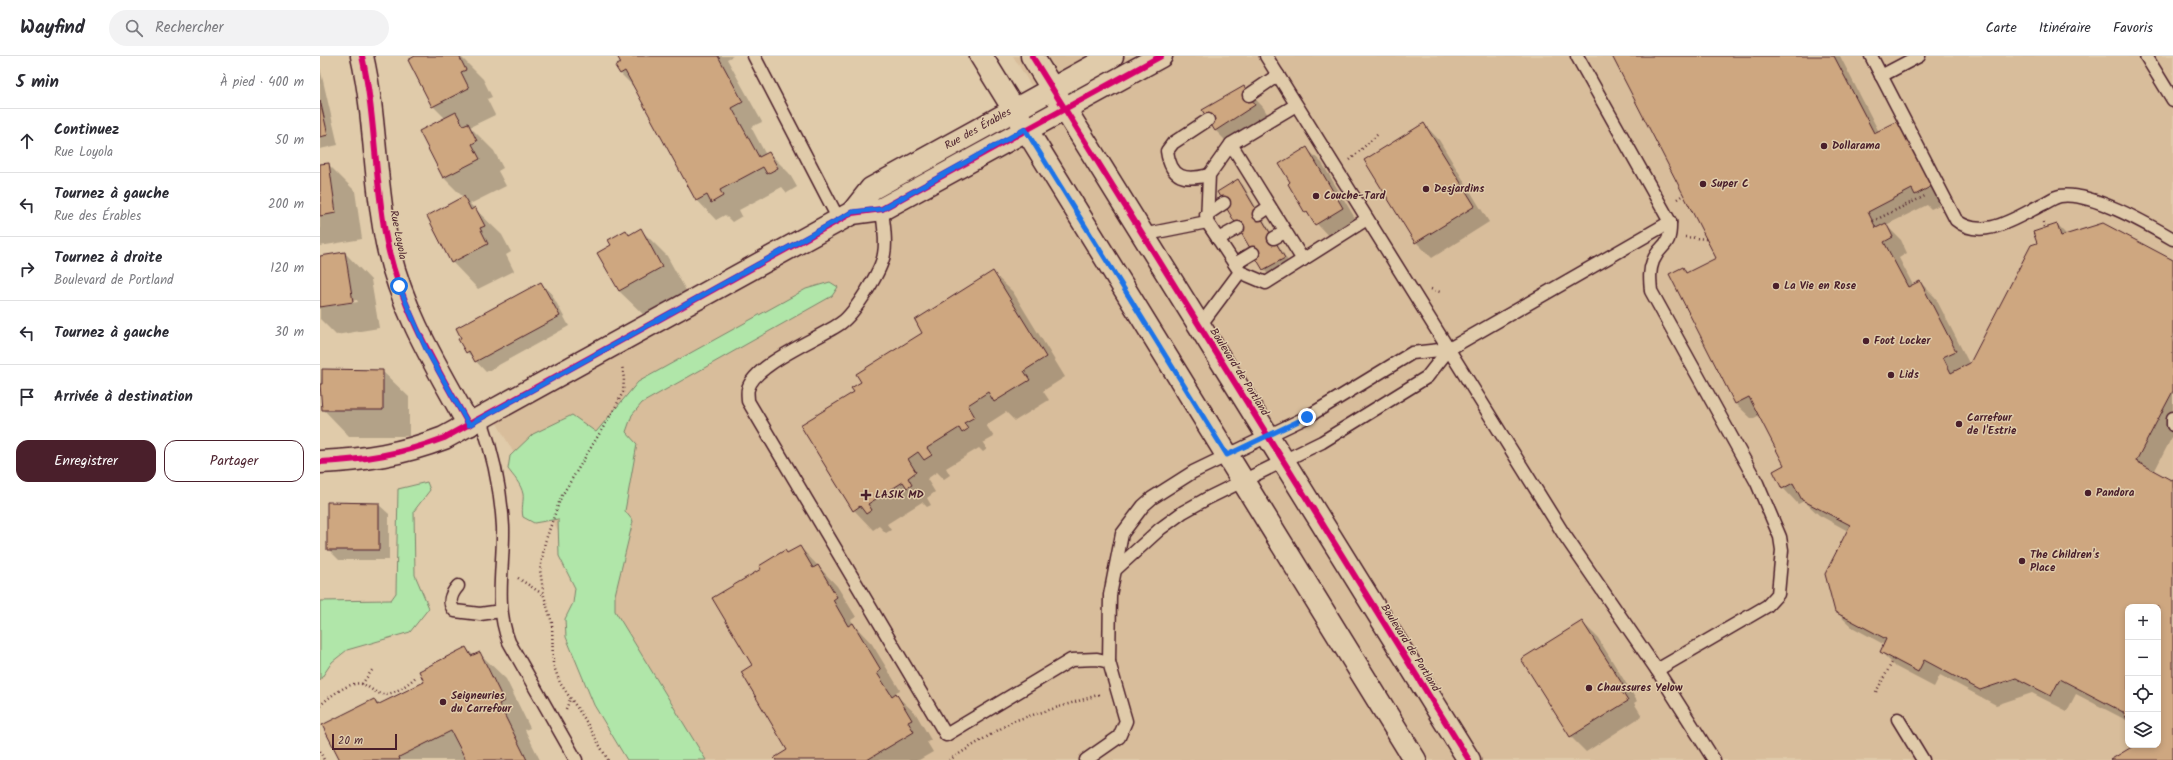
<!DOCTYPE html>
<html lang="fr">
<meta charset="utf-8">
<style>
:root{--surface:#fff;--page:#f2f2f3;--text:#2b2b33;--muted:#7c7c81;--line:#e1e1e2;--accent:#4a1f2b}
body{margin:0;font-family:Kalam,sans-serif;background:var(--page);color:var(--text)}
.controls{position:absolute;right:12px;bottom:12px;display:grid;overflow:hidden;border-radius:8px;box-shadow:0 2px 6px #0003}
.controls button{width:36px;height:36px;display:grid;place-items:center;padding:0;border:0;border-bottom:1px solid var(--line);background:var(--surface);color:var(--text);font:20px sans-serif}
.scale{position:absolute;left:12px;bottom:10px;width:65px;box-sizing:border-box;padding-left:4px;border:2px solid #4a1f2b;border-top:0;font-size:11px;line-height:14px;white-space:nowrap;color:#4a1f2b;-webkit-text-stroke:3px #e0cbaa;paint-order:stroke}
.stop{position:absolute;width:12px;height:12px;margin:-9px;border:3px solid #1a73e8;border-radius:50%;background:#fff}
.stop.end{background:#1a73e8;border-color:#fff;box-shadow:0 1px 4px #0008}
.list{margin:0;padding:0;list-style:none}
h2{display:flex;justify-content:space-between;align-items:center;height:52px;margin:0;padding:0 16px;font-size:17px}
h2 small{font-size:13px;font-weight:400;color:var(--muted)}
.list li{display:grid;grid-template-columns:26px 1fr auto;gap:12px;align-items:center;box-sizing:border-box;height:64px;padding:0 16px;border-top:1px solid var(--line)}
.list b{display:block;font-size:15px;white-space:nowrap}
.list p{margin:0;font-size:13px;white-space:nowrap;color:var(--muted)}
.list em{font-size:13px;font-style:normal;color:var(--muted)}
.actions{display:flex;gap:8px;padding:12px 16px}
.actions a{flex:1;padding:9px 0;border:1px solid var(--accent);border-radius:12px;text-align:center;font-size:14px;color:var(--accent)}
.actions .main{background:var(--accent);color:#fff}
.icon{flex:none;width:22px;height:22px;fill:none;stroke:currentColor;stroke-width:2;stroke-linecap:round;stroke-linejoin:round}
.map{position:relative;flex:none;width:1853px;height:704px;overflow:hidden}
header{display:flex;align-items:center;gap:24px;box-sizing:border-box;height:56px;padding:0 20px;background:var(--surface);border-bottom:1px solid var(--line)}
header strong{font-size:19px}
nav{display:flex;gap:22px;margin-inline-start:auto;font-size:14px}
.search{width:280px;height:36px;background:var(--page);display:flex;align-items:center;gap:10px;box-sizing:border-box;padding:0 14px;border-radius:22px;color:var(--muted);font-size:15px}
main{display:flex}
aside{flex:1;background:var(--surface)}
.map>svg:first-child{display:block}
.built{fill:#d8bd9b;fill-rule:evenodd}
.green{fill:#b0e6a9;stroke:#7d826a}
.shadow{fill:#0003;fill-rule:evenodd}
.building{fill:#cea780;stroke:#4a1f2b}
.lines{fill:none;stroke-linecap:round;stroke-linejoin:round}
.service-casing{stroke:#4a1f2b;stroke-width:15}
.minor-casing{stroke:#4a1f2b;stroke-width:25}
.secondary-casing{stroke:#4a1f2b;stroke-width:25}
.path{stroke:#4a1f2b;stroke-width:2.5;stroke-dasharray:1 3;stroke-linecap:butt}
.service{stroke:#e0cbaa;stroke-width:12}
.minor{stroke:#e0cbaa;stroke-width:22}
.secondary{stroke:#e0cbaa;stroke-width:22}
.cycleway-casing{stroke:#e0cbaa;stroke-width:8}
.cycleway{stroke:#d6006c;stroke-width:6}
.route{stroke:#1a73e8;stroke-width:5}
.poi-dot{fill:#4a1f2b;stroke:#e0cbaa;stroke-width:1.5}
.labels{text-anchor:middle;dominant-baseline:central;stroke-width:3;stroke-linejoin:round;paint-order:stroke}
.street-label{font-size:11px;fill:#4a1f2b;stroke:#e0cbaa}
.poi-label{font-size:11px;font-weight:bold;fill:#4a1f2b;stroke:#e0cbaa;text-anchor:start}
</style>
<header>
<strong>Wayfind</strong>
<div class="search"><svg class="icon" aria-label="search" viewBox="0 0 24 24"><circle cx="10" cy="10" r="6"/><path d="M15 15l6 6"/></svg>Rechercher</div>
<nav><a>Carte</a><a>Itinéraire</a><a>Favoris</a></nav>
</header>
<main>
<aside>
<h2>5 min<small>À pied · 400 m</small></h2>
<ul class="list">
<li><svg class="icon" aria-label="ahead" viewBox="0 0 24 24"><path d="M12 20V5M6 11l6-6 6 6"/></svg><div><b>Continuez</b><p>Rue Loyola</p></div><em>50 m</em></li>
<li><svg class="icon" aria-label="left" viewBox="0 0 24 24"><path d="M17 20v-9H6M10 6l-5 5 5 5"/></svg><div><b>Tournez à gauche</b><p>Rue des Érables</p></div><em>200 m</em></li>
<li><svg class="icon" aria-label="right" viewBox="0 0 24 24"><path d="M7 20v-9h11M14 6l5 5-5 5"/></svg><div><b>Tournez à droite</b><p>Boulevard de Portland</p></div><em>120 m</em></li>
<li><svg class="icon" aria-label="left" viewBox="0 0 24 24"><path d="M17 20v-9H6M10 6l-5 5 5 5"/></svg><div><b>Tournez à gauche</b></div><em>30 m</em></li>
<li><svg class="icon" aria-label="arrive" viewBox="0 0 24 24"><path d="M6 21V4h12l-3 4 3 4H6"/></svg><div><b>Arrivée à destination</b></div></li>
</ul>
<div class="actions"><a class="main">Enregistrer</a><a>Partager</a></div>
</aside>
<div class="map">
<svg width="1853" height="704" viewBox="0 0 1853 704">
<rect width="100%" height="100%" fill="#e0cbaa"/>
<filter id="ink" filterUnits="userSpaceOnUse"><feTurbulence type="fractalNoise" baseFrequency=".025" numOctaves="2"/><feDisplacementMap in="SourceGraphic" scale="8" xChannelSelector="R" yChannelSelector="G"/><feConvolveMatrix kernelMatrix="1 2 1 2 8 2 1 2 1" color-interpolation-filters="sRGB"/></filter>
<g filter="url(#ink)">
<path class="built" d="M 693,0 L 1853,0 L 1853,704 L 369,704 L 171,357 L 723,49 ZM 1808,551 L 1838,551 L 1838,689 L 1808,689 Z"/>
<g class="green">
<path d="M 510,226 L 518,231 L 512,240 L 322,347 L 312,359 L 306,376 L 317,388 L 305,455 L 313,465 L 295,539 L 295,555 L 386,704 L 307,704 L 274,649 L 246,581 L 245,563 L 253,547 L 255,532 L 239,500 L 238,463 L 214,467 L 203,461 C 201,453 204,444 203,438 C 201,428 194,421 188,413 L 190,400 L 213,378 L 252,359 L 276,376 L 318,326 L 486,233 Z"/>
<path d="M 107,426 L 110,434 L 94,455 L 95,519 L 109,552 L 90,576 L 27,594 L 12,606 L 0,624 L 0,545 L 71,544 L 76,537 L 78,433 Z"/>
</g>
<g class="shadow">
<path d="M 98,0 L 140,0 L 163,23 L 172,41 L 167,43 L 175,59 L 150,71 L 174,95 L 183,112 L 178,115 L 186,130 L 150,148 L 182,179 L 191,196 L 186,199 L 194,215 L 158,233 L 132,206 L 144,142 L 124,122 L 100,76 L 126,63 L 113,50 Z"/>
<path d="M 298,0 L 413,0 L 407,3 L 442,66 L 431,71 L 446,99 L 449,97 L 469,117 L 477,131 L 467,137 L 462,131 L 419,154 L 422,160 L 412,166 L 405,159 L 396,164 L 377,144 L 315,32 L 301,18 L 297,10 L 302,7 Z"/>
<path d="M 1293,0 L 1520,0 L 1559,76 L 1578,66 L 1626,146 L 1611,153 L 1607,149 L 1566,169 L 1581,184 L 1587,197 L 1579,202 L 1593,229 L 1600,226 L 1615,241 L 1650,309 L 1718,188 L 1737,169 L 1747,179 L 1853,205 L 1853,379 L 1834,416 L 1852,425 L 1853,424 L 1853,704 L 1792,704 L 1817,689 L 1838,689 L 1838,551 L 1808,551 L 1808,665 L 1756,638 L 1747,655 L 1712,637 L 1676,649 L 1620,619 L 1614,631 L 1576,611 L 1561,596 L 1565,589 L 1532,571 L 1516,556 L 1528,475 L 1499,459 L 1484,445 L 1478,448 L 1463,432 L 1454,415 L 1466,409 L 1440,359 L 1432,363 L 1416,348 L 1350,219 L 1363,212 L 1368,218 L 1397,202 Z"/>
<path d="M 0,12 L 18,89 L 0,93 Z"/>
<path d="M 924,31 L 943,51 L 954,69 L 915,94 L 895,74 Z"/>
<path d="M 1104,68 L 1119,84 L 1169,166 L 1112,202 L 1096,186 L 1046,104 Z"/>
<path d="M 986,92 L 1002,107 L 1038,167 L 1011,183 L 986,156 Z"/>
<path d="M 8,108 L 35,135 L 42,183 L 0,190 L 0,109 Z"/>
<path d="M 918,124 L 923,129 L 969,207 L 949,219 L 944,214 L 898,136 Z"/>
<path d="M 321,174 L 347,200 L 368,238 L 326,261 L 299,235 L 292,190 L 306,175 L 311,179 Z"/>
<path d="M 25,197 L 51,224 L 59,272 L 16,279 L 0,263 L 0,201 ZM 37,244 L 38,246 L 3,251 L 3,249 Z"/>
<path d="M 673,217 L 693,236 L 745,321 L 723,335 L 729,344 L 695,365 L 686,356 L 666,369 L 674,381 L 663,387 L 667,393 L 663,396 L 659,392 L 626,412 L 630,419 L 624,423 L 617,416 L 607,423 L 615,436 L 607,442 L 611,449 L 607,451 L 602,446 L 567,468 L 571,474 L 566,477 L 559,470 L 553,474 L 534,454 L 535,336 L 542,326 L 604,277 Z"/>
<path d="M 221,227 L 231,237 L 249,270 L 166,316 L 147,296 Z"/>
<path d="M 2,314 L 62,315 L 89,341 L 89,380 L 29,380 L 3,353 L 3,338 L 0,335 Z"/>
<path d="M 58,448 L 69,458 L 69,504 L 19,504 L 8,493 Z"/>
<path d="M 480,491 L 517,530 L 536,561 L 531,564 L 536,571 L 552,588 L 580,634 L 576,636 L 580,643 L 596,658 L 611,684 L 607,686 L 613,696 L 599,704 L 457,704 L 469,694 L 433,609 L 467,498 Z"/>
<path d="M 1262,566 L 1278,582 L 1317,645 L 1314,647 L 1322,660 L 1266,696 L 1250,680 Z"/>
<path d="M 146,592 L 154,600 L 159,597 L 186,623 L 210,672 L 205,674 L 220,704 L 21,704 L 54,644 L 60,649 L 105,626 Z"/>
</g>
<g class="building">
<path d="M 95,0 L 139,0 L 146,14 L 141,16 L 149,32 L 112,51 L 88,4 Z"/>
<path d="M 297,0 L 398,0 L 423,46 L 412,52 L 439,101 L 449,96 L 458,112 L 447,118 L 443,111 L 400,134 L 403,140 L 391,147 L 387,139 L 376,145 L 305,15 L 300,18 L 295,10 L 301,7 Z"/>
<path d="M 1292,0 L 1514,0 L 1554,77 L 1578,65 L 1612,130 L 1595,139 L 1592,133 L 1548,156 L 1556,172 L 1566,167 L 1573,181 L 1564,186 L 1588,231 L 1600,225 L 1636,295 L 1623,301 L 1631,317 L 1650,307 L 1711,189 L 1717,187 L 1713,176 L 1737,168 L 1741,180 L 1783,167 L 1853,204 L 1853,335 L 1816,405 L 1851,424 L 1853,423 L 1853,704 L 1790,704 L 1815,689 L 1838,689 L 1838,551 L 1808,551 L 1808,665 L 1803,656 L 1740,623 L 1731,640 L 1696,622 L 1660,634 L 1604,604 L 1598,616 L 1560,596 L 1566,583 L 1515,556 L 1505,518 L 1530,469 L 1482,444 L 1473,427 L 1462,433 L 1453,415 L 1464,409 L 1429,341 L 1415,348 L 1349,218 L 1363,211 L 1366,217 L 1396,202 Z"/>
<path d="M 924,30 L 935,49 L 895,75 L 882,54 Z"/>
<path d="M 0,44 L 8,79 L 0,81 Z"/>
<path d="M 136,56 L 143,69 L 148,67 L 157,85 L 152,88 L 160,103 L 123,122 L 99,75 Z"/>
<path d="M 1104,67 L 1155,150 L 1095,187 L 1044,104 Z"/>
<path d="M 987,91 L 1023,152 L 995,169 L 987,156 L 985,157 L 968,128 L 970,126 L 959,108 Z"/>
<path d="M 9,107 L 16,157 L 0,160 L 0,108 Z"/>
<path d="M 918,123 L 965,202 L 943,214 L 897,136 Z"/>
<path d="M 144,140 L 151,154 L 155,151 L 165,170 L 160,172 L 168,188 L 131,207 L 107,160 Z"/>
<path d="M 321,172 L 342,211 L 299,235 L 277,197 L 291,189 L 288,184 L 306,174 L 309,179 Z"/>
<path d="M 25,196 L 33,246 L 0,251 L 0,200 Z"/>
<path d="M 673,215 L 726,301 L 704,315 L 710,324 L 674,346 L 668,336 L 648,349 L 655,361 L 644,367 L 648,373 L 642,377 L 639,372 L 607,392 L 612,399 L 604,404 L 598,396 L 588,403 L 596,416 L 588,422 L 592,429 L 587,432 L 583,426 L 548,448 L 552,454 L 546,458 L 540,450 L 533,455 L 480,369 L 534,336 L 531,332 L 541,326 L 536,318 L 602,277 L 595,264 Z"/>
<path d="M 221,226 L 240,260 L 155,306 L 149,295 L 146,297 L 138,283 L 141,282 L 136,272 Z"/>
<path d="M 2,313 L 63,314 L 63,354 L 2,354 L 0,328 L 2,328 Z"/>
<path d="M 7,446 L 59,447 L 59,494 L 7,494 Z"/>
<path d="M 480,490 L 493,512 L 498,509 L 517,541 L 513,544 L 528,570 L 533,567 L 561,614 L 557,617 L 572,640 L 576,637 L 592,664 L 588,666 L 594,676 L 547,704 L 456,704 L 454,702 L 467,694 L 421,616 L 432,609 L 392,542 L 441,513 L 439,510 L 465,494 L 467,497 Z"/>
<path d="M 1262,565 L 1303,629 L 1299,631 L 1308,645 L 1250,681 L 1201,603 Z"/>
<path d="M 146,591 L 151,600 L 160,596 L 184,645 L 179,648 L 207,704 L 146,704 L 131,675 L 79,701 L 80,704 L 20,704 L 2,669 L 54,643 L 57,649 L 104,626 L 99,615 Z"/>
</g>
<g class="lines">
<defs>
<g id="service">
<path d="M 434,0 L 519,164"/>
<path d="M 946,0 L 1243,477 L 1337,614 L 1394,704"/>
<path d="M 1257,0 L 1350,166 C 1351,193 1341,186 1333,205 C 1329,215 1330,224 1331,235 L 1437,427 L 1460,481 L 1462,494 L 1458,538 L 1447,550 L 1337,614"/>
<path d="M 1551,0 L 1636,164 C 1662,186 1697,161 1723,148 C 1728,146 1734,141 1740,140 C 1770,135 1827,168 1853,183"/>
<path d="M 1826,0 L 1853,44"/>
<path d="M 1561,20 L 1599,0"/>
<path d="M 929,39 L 958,19"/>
<path d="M 976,49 L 911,88 L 889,119 L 887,166 L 920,216 L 946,227 L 1047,163"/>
<path d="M 888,64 L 853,87 L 847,95 C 851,123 865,125 889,119"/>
<path d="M 911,88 L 983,204"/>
<path d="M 562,153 C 563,167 567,184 564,198 C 562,214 534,258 521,267 C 500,282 434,308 428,333 C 427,336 428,341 428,345 L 626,679 L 751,604 L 777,603 L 789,606"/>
<path d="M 939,158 L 949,151"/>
<path d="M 886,159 L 904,147"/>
<path d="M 822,179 L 887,166"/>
<path d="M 954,182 L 965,176"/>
<path d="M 898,183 L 918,172"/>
<path d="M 915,208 L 933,197"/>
<path d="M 879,271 L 920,216"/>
<path d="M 1853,362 L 1853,369"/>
<path d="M 161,363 C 173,398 181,433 183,471 C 184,510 174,548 189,586 L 256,704"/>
<path d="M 795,514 L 840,473 L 863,456 L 888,442 L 1002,386 L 1107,321 L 1129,293"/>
<path d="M 138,530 C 131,538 127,547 135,555 L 160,558 L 181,555"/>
<path d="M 1578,663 L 1603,704"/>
<path d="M 766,704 L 799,681 L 806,665 L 789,606 L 790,539 L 802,478 L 823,450 L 832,442 L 873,416 L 987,361 L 1092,297 L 1129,293 L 1350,166"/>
</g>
<g id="minor">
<path d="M 42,0 C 56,61 54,125 67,187 C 81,253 116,310 149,369"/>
<path d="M 532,157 L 551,133 L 792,0"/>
<path d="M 0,406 C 45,404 82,398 124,382 L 532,157 L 562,153 L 841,0"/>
</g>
<g id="secondary">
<path d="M 661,0 L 1095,704"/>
<path d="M 712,0 L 1149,704"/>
</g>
</defs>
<use href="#service" class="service-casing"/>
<use href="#minor" class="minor-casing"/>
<use href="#secondary" class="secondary-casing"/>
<g class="path">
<path d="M 1030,104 L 1058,78"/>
<path d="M 1357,143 L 1363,139"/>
<path d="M 1553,165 L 1605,140"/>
<path d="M 1723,166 L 1724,172"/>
<path d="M 1365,181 L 1386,183"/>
<path d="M 1111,233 L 1120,236"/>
<path d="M 198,522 L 224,539"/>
<path d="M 42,628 L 53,613"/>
<path d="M 1556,636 L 1574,603"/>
<path d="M 0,650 C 7,642 31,624 42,628 C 49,630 54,637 62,638 C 75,639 88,628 97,620"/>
<path d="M 246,653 L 250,643"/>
<path d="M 0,695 L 4,704"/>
<path d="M 288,704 L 264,662 L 240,627 L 233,608 L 232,567 L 224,540 L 220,514 L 225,486 L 241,441 L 295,352 L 303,336 L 304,323 L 302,309"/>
<path d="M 629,704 L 693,665 L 781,638"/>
</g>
<use href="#service" class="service"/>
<use href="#minor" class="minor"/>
<use href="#secondary" class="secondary"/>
<defs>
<g id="cycleway">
<path d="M 42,0 C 56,61 54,125 67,187 C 81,253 116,310 149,369"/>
<path d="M 712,0 L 1149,704"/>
<path d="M 0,406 C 45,404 82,398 124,382 L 532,157 L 562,153 L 841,0"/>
</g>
</defs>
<use href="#cycleway" class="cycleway-casing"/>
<use href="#cycleway" class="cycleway"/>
</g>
</g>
<g class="lines" filter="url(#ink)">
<path class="route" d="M 79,230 L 106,293 L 149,369 L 532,156 L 562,153 L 705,73 L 907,399 L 987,361"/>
</g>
<g class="poi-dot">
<circle cx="1504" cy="90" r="4"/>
<circle cx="1383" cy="128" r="4"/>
<circle cx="1106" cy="133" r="4"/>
<circle cx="996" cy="140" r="4"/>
<circle cx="1456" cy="230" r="4"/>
<circle cx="1546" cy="285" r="4"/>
<circle cx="1571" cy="319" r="4"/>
<circle cx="1639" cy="368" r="4"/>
<circle cx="1768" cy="437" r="4"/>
<path d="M544 433h4v4h4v4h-4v4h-4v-4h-4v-4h4z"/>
<circle cx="1702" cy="505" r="4"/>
<circle cx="1269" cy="632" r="4"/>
<circle cx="123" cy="646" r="4"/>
</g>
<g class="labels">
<g class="street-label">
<text transform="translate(658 73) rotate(-29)">Rue des Érables</text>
<text transform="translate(78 179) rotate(79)">Rue Loyola</text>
<text transform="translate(919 316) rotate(58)">Boulevard de Portland</text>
<text transform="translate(1090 592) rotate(58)">Boulevard de Portland</text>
</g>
<g class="poi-label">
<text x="1512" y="90">Dollarama</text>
<text x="1391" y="128">Super C</text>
<text x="1114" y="133">Desjardins</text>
<text x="1004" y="140">Couche-Tard</text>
<text x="1464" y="230">La Vie en Rose</text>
<text x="1554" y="285">Foot Locker</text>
<text x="1579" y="319">Lids</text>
<text x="1647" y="362">Carrefour<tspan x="1647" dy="13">de l'Estrie</tspan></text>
<text x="1776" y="437">Pandora</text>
<text x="555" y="439">LASIK MD</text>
<text x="1710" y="499">The Children's<tspan x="1710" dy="13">Place</tspan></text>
<text x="1277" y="632">Chaussures Yelow</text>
<text x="131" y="640">Seigneuries<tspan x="131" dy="13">du Carrefour</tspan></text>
</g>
</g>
</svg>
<div class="controls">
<button>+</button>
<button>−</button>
<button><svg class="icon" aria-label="locate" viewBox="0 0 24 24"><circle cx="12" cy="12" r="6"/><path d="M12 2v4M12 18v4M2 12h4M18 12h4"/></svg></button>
<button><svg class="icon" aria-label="layers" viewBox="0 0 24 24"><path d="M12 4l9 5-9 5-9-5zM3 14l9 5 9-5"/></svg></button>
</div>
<div class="scale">20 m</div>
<div class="stop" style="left:79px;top:230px"></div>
<div class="stop end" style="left:987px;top:361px"></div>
</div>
</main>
